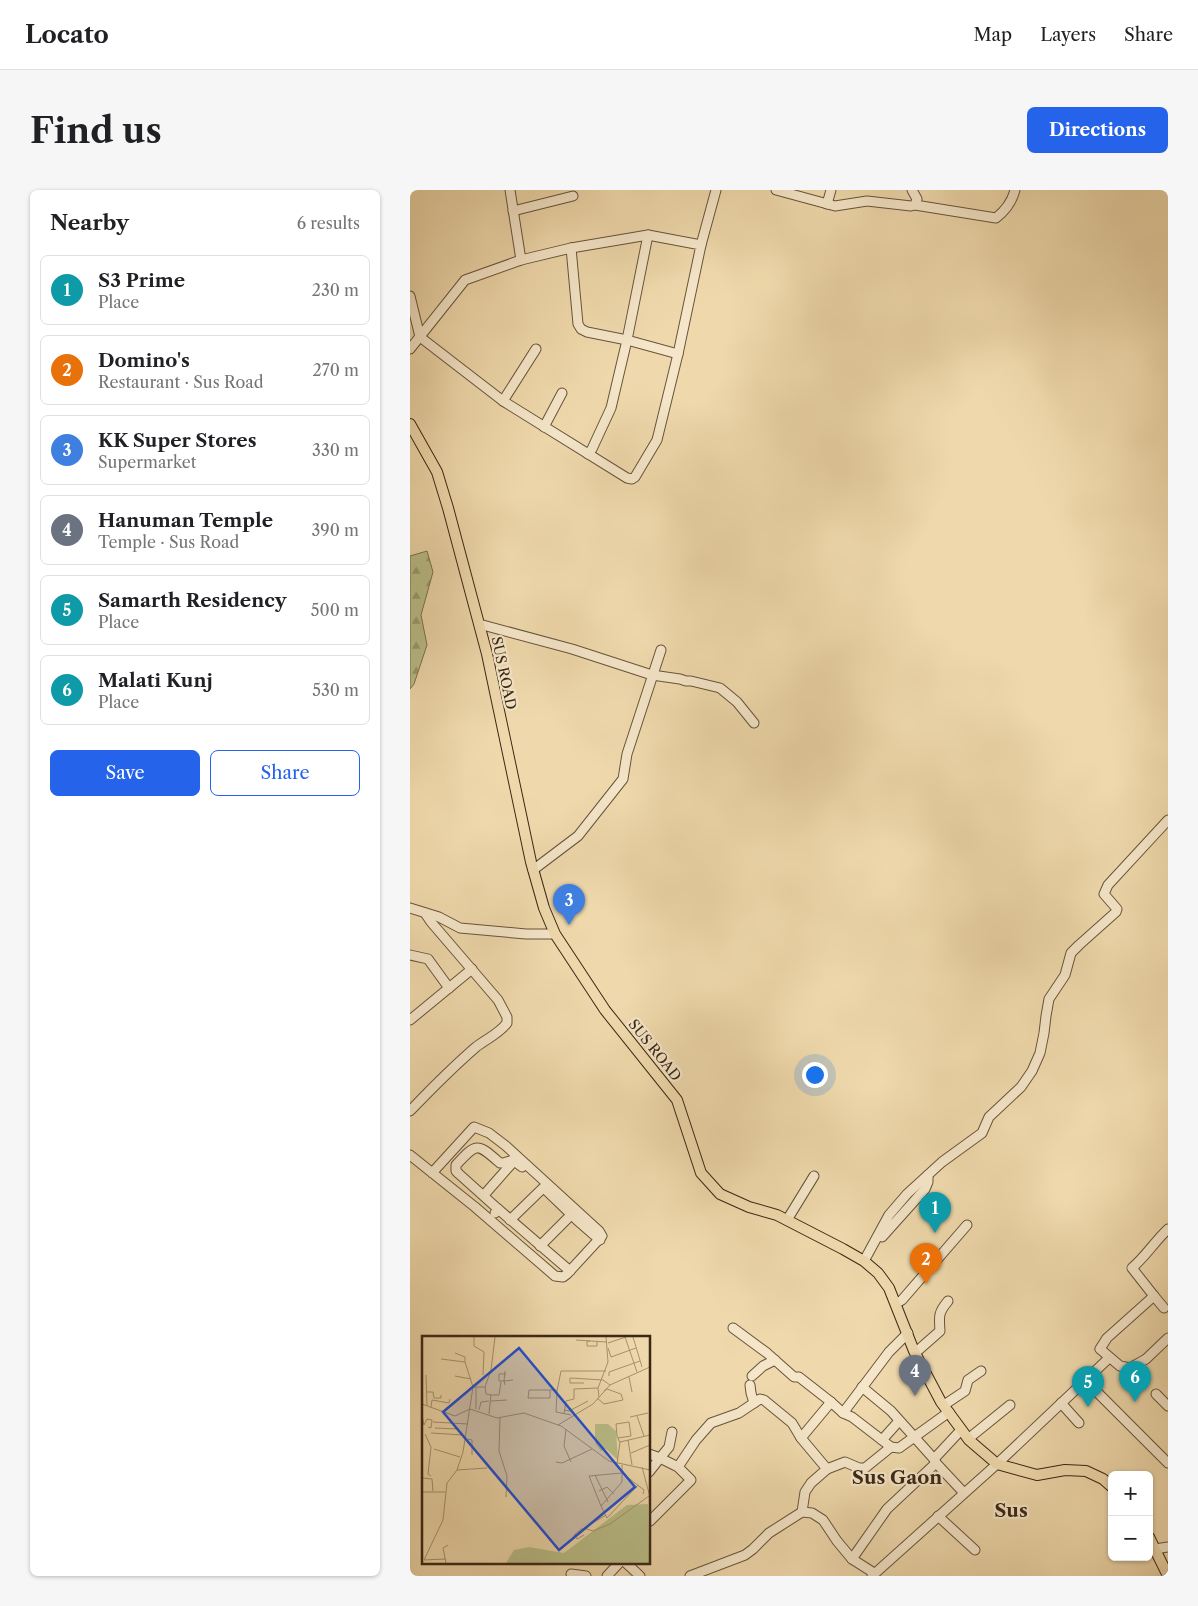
<!DOCTYPE html>
<meta charset="utf-8">
<style>
:root{--surface:#fff;--page:#f6f6f6;--text:#202124;--muted:#757577;--line:#e0e0e0;--accent:#2563eb}
body{margin:0;font-family:"Libre Caslon Text",serif;background:var(--page);color:var(--text)}
.controls{position:absolute;right:15px;bottom:15px;display:grid;overflow:hidden;border-radius:8px;box-shadow:0 1px 4px #0004}
.controls button{width:45px;height:45px;display:grid;place-items:center;padding:0;border:0;border-bottom:1px solid var(--line);background:var(--surface);color:var(--text);font:25px sans-serif}
.you{position:absolute;left:404px;top:884px;width:18px;height:18px;margin:-12px;border:4px solid #fff;border-radius:50%;background:#1a73e8;box-shadow:0 0 0 8px #1a73e833}
.badge{display:grid;place-items:center;width:32px;height:32px;border-radius:50%;background:var(--accent);color:#fff;font-size:16px;font-weight:700}
.pin{position:absolute;translate:-50% -41px;filter:drop-shadow(0 1px 2px #0008)}
.pin::after{content:'';position:absolute;top:26px;width:18px;height:15px;background:inherit;clip-path:polygon(0 0,100% 0,50% 100%)}
.list{margin:0;padding:0;list-style:none}
h2{display:flex;justify-content:space-between;align-items:center;height:65px;margin:0;padding:0 20px;font-size:21px}
h2 small{font-size:16px;font-weight:400;color:var(--muted)}
.list li{display:grid;grid-template-columns:32px 1fr auto;gap:15px;align-items:center;box-sizing:border-box;height:70px;margin:0 10px 10px;padding:0 10px;border:1px solid var(--line);border-radius:8px}
.list b{display:block;font-size:19px;white-space:nowrap}
.list p{margin:0;font-size:16px;white-space:nowrap;color:var(--muted)}
.list em{font-size:16px;font-style:normal;color:var(--muted)}
.actions{display:flex;gap:10px;padding:15px 20px}
.actions a{flex:1;padding:11px 0;border:1px solid var(--accent);border-radius:8px;text-align:center;font-size:18px;color:var(--accent)}
.actions .main{background:var(--accent);color:#fff}
.map{position:relative;flex:none;width:758px;height:1386px;overflow:hidden;border-radius:8px}
header{display:flex;align-items:center;gap:30px;box-sizing:border-box;height:70px;padding:0 25px;background:var(--surface);border-bottom:1px solid var(--line)}
header strong{font-size:24px}
nav{display:flex;gap:28px;margin-inline-start:auto;font-size:18px}
.intro{display:flex;align-items:center;justify-content:space-between;box-sizing:border-box;height:120px;padding:0 30px}
h1{margin:0;font-size:35px}
.button{padding:12px 22px;border-radius:8px;background:var(--accent);color:#fff;font-size:18px;font-weight:700}
main{display:flex;gap:30px;padding:0 30px}
aside{flex:1;background:var(--surface);border-radius:8px;box-shadow:0 1px 4px #0004}
.map>svg:first-child{display:block}
.forest{fill:url(#forest-firs);stroke:#7a734f}
.lines{fill:none;stroke-linecap:round;stroke-linejoin:round}
.minor-casing{stroke:#67543b;stroke-width:11}
.major-casing{stroke:#3a2715;stroke-width:12}
.minor{stroke:#f5e6c9;stroke-width:9}
.major{stroke:#efd9ac;stroke-width:10}
.labels{text-anchor:middle;dominant-baseline:central;stroke-width:4.5;stroke-linejoin:round;paint-order:stroke}
.street-label{font-size:14px;fill:#3a2715;stroke:#f5e6c9}
.district-label{font-size:19px;font-weight:bold;fill:#3a2715;stroke:#f5e6c9}
.inset-road{fill:none;stroke:#a79270;stroke-width:1}
.view{fill:#1d4ed8;fill-opacity:0.15;stroke:#1d4ed8;stroke-width:2.5}
.inset-edge{fill:none;stroke:#3a2715;stroke-width:2.5}
</style>
<header>
<strong>Locato</strong>
<nav><a>Map</a><a>Layers</a><a>Share</a></nav>
</header>
<div class="intro"><h1>Find us</h1><a class="button">Directions</a></div>
<main>
<aside>
<h2>Nearby<small>6 results</small></h2>
<ul class="list">
<li><span class="badge" style="background:#0f9aa8">1</span><div><b>S3 Prime</b><p>Place</p></div><em>230 m</em></li>
<li><span class="badge" style="background:#e8710a">2</span><div><b>Domino's</b><p>Restaurant · Sus Road</p></div><em>270 m</em></li>
<li><span class="badge" style="background:#3f7fe0">3</span><div><b>KK Super Stores</b><p>Supermarket</p></div><em>330 m</em></li>
<li><span class="badge" style="background:#6b7280">4</span><div><b>Hanuman Temple</b><p>Temple · Sus Road</p></div><em>390 m</em></li>
<li><span class="badge" style="background:#0f9aa8">5</span><div><b>Samarth Residency</b><p>Place</p></div><em>500 m</em></li>
<li><span class="badge" style="background:#0f9aa8">6</span><div><b>Malati Kunj</b><p>Place</p></div><em>530 m</em></li>
</ul>
<div class="actions"><a class="main">Save</a><a>Share</a></div>
</aside>
<div class="map">
<svg width="758" height="1386" viewBox="0 0 758 1386">
<defs>
<pattern id="forest-firs" width="22" height="20" patternUnits="userSpaceOnUse" patternTransform="scale(1.25)"><rect width="22" height="20" fill="#babf89"/><path d="M5 1l3.5 6h-7zM16 11l3.5 6h-7z" fill="#989b6f"/></pattern>
</defs>
<rect width="100%" height="100%" fill="#efd9ac"/>
<filter id="stains"><feTurbulence type="fractalNoise" baseFrequency=".004" numOctaves="4"/><feColorMatrix values="0 0 0 0 .2 0 0 0 0 .09 0 0 0 0 .02 0 0 0 .5 -.17"/></filter>
<radialGradient id="worn" r=".72"><stop offset=".6" stop-color="#630" stop-opacity="0"/><stop offset="1" stop-color="#630" stop-opacity=".3"/></radialGradient>
<path class="forest" d="M 17,361 L 23,382 L 11,425 L 17,455 L 4,494 L 0,499 L 0,366 Z"/>
<g class="lines">
<defs>
<g id="minor">
<path d="M 100,0 L 111,70"/>
<path d="M 366,0 L 425,16 L 457,11 L 501,16 L 505,15 L 507,9 L 502,0"/>
<path d="M 417,14 L 421,0"/>
<path d="M 505,15 L 586,28 C 596,20 602,12 605,0"/>
<path d="M 103,21 L 163,6"/>
<path d="M 291,55 L 306,0"/>
<path d="M 161,58 L 168,134 L 171,139 L 177,142 L 217,150 L 268,164"/>
<path d="M 0,106 L 10,147 L 93,211 L 217,288 L 222,289 L 225,287 L 247,250 L 268,164 L 291,55 L 238,45 L 161,58 L 111,70 L 55,90 L 0,159"/>
<path d="M 93,211 L 126,159"/>
<path d="M 134,237 L 152,203"/>
<path d="M 178,264 L 182,259 L 201,218 L 217,150 L 238,45"/>
<path d="M 69,434 L 162,459 L 242,485 L 270,489 L 276,491 L 281,491 L 310,498 L 327,512 L 344,533"/>
<path d="M 123,680 L 168,646 L 213,589 L 217,564 L 251,460"/>
<path d="M 0,718 L 29,727 L 50,738 L 116,744 L 145,744"/>
<path d="M 0,765 L 18,769 L 39,798"/>
<path d="M 0,830 L 62,779"/>
<path d="M 0,921 C 21,899 43,877 66,857 C 76,849 89,844 97,833 L 97,827 L 88,810 L 21,732 L 15,723"/>
<path d="M 0,965 L 65,1017 L 145,1086 L 153,1087 L 157,1084 L 192,1046 L 189,1041 L 96,956 L 79,943 L 64,937 L 22,983"/>
<path d="M 136,1000 L 167,1030 L 190,1050"/>
<path d="M 74,1005 L 104,971"/>
<path d="M 88,1019 L 49,984 L 46,981 L 46,975 C 67,952 67,953 90,973 L 93,973 L 103,970 L 112,977"/>
<path d="M 85,1023 L 88,1019 L 160,1081"/>
<path d="M 100,1030 L 133,998"/>
<path d="M 377,1030 L 404,986"/>
<path d="M 472,1047 L 515,999 L 518,992 L 518,985"/>
<path d="M 130,1056 L 161,1025"/>
<path d="M 454,1071 L 479,1025 L 497,1004 L 532,972 L 572,943 L 579,927 L 611,897 L 622,881 L 630,863 L 634,843 L 636,826 L 639,809 L 655,785 L 661,763 L 669,755 L 706,722 L 707,719 L 694,704 L 698,695 L 758,630"/>
<path d="M 744,1106 L 722,1078 C 736,1066 745,1051 758,1039"/>
<path d="M 487,1113 L 492,1110 L 557,1035"/>
<path d="M 754,1118 L 744,1106 L 697,1148 L 690,1159 L 710,1176 L 720,1178 L 736,1169 L 758,1148"/>
<path d="M 323,1138 L 357,1163 L 384,1187 L 389,1187 L 421,1212"/>
<path d="M 505,1163 L 530,1141 C 529,1126 528,1123 538,1111"/>
<path d="M 342,1186 L 353,1176 L 365,1170"/>
<path d="M 675,1190 L 758,1273"/>
<path d="M 340,1195 L 341,1203 L 344,1213"/>
<path d="M 452,1197 L 481,1221 L 524,1269"/>
<path d="M 746,1204 L 758,1216"/>
<path d="M 651,1213 L 669,1233"/>
<path d="M 534,1215 L 555,1201 L 558,1190 L 571,1181"/>
<path d="M 433,1223 L 442,1227 L 481,1257 L 489,1258 L 539,1222"/>
<path d="M 551,1240 L 524,1269 L 526,1273 L 554,1303"/>
<path d="M 558,1249 L 600,1215"/>
<path d="M 472,1250 L 489,1231"/>
<path d="M 239,1264 L 250,1268 L 239,1282"/>
<path d="M 268,1277 L 286,1250 L 301,1233 L 329,1223 L 350,1209 L 354,1210 L 382,1233 L 391,1248"/>
<path d="M 417,1279 L 435,1272 L 449,1278 L 455,1278 L 481,1257"/>
<path d="M 392,1322 L 395,1302 L 401,1293 L 417,1279 L 391,1248 L 421,1212 L 433,1223 L 479,1162 L 498,1143"/>
<path d="M 528,1326 L 565,1360"/>
<path d="M 239,1329 L 240,1331 L 281,1290 L 268,1277 L 250,1268 L 259,1257 L 262,1242"/>
<path d="M 745,1359 L 758,1357"/>
<path d="M 442,1369 L 477,1319 L 526,1273"/>
<path d="M 215,1372 L 230,1386"/>
<path d="M 161,1384 L 176,1386"/>
<path d="M 197,1386 L 210,1372"/>
<path d="M 280,1386 L 335,1365 L 343,1359 L 359,1343 L 392,1322 L 402,1323 L 413,1330 L 427,1351 L 442,1369 L 464,1383"/>
<path d="M 462,1386 L 587,1274 L 699,1168"/>
</g>
<g id="major">
<path d="M 0,234 L 27,282 L 38,318 L 77,464 L 121,672 L 134,718 L 145,744 L 195,820 L 267,910 L 291,983 L 310,1004 L 339,1017 L 367,1025 L 433,1059 L 454,1071 L 468,1083 L 479,1098 L 504,1161 L 531,1212 L 559,1250 L 587,1274 L 627,1285 L 655,1280 L 676,1281 L 693,1289 L 702,1297"/>
<path d="M 739,1347 L 758,1386"/>
</g>
</defs>
<use href="#minor" class="minor-casing"/>
<use href="#major" class="major-casing"/>
<use href="#minor" class="minor"/>
<use href="#major" class="major"/>
</g>
<g class="labels">
<g class="street-label">
<text transform="translate(94 483) rotate(78)">SUS ROAD</text>
<text transform="translate(245 860) rotate(51)">SUS ROAD</text>
</g>
<g class="district-label">
<text x="487" y="1287">Sus Gaon</text>
<text x="601" y="1320">Sus</text>
</g>
</g>
<g transform="translate(12 1146)">
<rect width="228" height="228" fill="#efd9ac"/>
<path d="M 173,88 L 186,88 L 194,95 L 196,124 L 184,113 L 179,115 L 173,107 ZM 226,168 L 227,227 L 84,227 L 92,214 L 107,211 L 142,217 L 205,169 Z" fill="#babf89"/>
<path class="inset-road" d="M 52,1 L 52,10 L 62,16 L 61,39M 203,1 L 215,36M 211,1 L 220,31M 154,4 L 184,6M 168,5 L 165,5 L 165,10 L 175,10 L 175,5M 186,7 L 204,1M 186,12 L 189,21 L 214,12M 33,17 L 43,21 L 43,26M 19,23 L 43,26 L 51,51 L 41,116 L 35,134 L 25,147 L 21,184 L 2,224 L 24,223M 83,35 L 82,45 L 91,44M 4,39 L 5,70M 33,40 L 49,43M 187,40 L 187,36 L 218,25M 207,41 L 210,56M 162,47 L 148,47 L 148,42 L 181,44 L 188,49M 83,49 L 82,45 L 77,45 L 77,38 L 84,38M 51,51 L 63,51 L 69,34 L 73,1M 63,51 L 64,58 L 69,59 L 67,78M 128,54 L 128,62 L 106,62 L 107,54 L 134,54 L 135,55 L 134,76 L 149,79M 135,55 L 139,35 L 184,35M 5,56 L 11,56 L 12,62 L 19,62 L 19,59M 69,59 L 77,59 L 79,46M 177,61 L 176,52 L 186,26 L 184,1M 175,62 L 182,68 L 201,64 L 199,58 L 185,53 L 182,55M 69,65 L 85,64M 0,68 L 33,80 L 48,73 L 75,82 L 102,77 L 139,90 L 187,125 L 228,134M 9,71 L 10,64 L 27,67 L 28,63M 54,73 L 54,51M 57,74 L 59,66 L 67,65M 142,74 L 147,75 L 166,65M 142,78 L 144,65 L 152,63 L 152,53 L 176,52M 0,80 L 2,89 L 5,83 L 10,84 L 9,92 L 6,91M 215,80 L 222,100M 208,81 L 226,77M 78,82 L 77,115 L 85,140 L 84,161M 11,86 L 46,88M 136,89 L 171,68 L 188,49 L 228,31M 13,92 L 37,93M 144,93 L 142,110 L 149,126M 9,97 L 41,99M 3,98 L 9,111 L 6,138 L 9,140M 196,102 L 209,100 L 207,86 L 194,88 L 195,100 L 196,102 L 197,105 L 198,106M 46,103 L 50,104 L 50,119M 206,104 L 210,129M 12,113 L 38,121M 209,117 L 228,109M 134,126 L 140,127 L 170,113M 195,128 L 198,106 L 228,99M 200,129 L 200,146 L 179,170 L 167,140 L 200,137 L 222,154 L 221,158M 220,131 L 228,161M 35,134 L 65,132M 173,139 L 186,166M 0,142 L 10,143 L 11,155M 177,155 L 185,151 L 192,158M 0,156 L 23,156M 179,170 L 185,182 L 216,149M 184,179 L 162,192 L 171,195 L 188,188 L 227,160M 161,192 L 152,199 L 155,203 L 162,199M 24,227 L 21,212 L 26,209"/>
<path class="view" d="M 97,12 L 213,151 L 137,214 L 21,76 Z"/>
<rect width="228" height="228" class="inset-edge"/>
</g>
<rect width="100%" height="100%" filter="url(#stains)"/>
<rect width="100%" height="100%" fill="url(#worn)"/>
</svg>
<div class="controls">
<button>+</button>
<button>−</button>
</div>
<div class="you"></div>
<div class="pin badge" style="left:525px;top:1043px;background:#0f9aa8">1</div>
<div class="pin badge" style="left:516px;top:1094px;background:#e8710a">2</div>
<div class="pin badge" style="left:159px;top:735px;background:#3f7fe0">3</div>
<div class="pin badge" style="left:505px;top:1206px;background:#6b7280">4</div>
<div class="pin badge" style="left:678px;top:1217px;background:#0f9aa8">5</div>
<div class="pin badge" style="left:725px;top:1212px;background:#0f9aa8">6</div>
</div>
</main>
